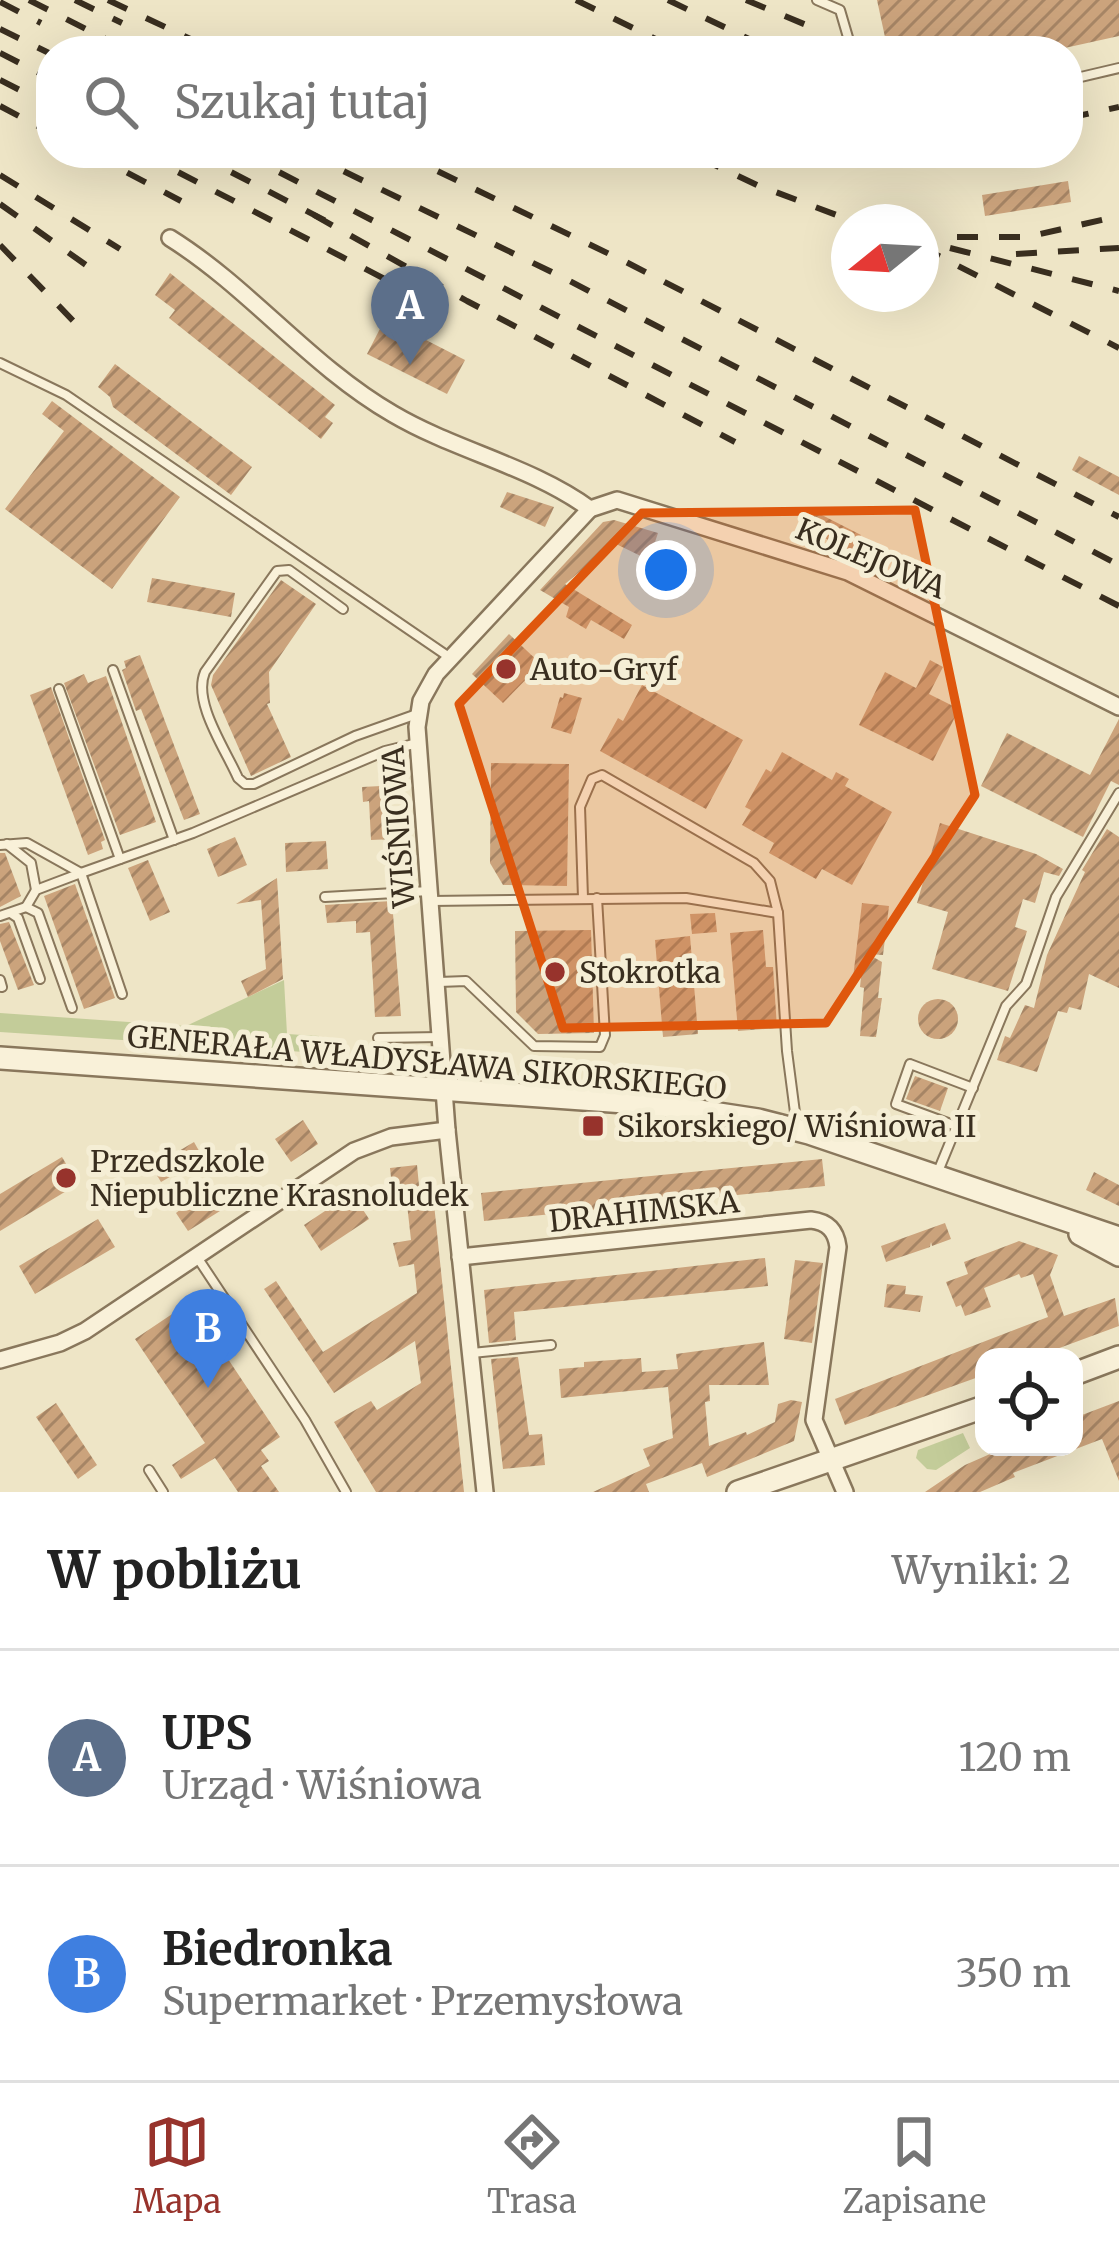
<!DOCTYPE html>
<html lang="pl">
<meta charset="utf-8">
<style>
:root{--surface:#fff;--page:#f6f6f6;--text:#222;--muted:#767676;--line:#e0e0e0;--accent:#97332c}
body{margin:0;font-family:Merriweather,serif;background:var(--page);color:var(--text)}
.controls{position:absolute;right:36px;bottom:36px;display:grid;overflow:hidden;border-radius:24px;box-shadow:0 12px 48px #0002}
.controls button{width:108px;height:108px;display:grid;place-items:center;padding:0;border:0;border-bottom:3px solid var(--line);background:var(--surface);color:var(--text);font:60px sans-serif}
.compass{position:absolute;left:831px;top:204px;width:108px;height:108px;border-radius:50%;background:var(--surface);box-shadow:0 12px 48px #0002;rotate:252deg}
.you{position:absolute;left:666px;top:570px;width:42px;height:42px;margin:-30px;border:9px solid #fff;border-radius:50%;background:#1a73e8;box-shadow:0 0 0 18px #1a73e833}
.badge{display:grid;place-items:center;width:78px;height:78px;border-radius:50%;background:var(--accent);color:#fff;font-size:39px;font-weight:700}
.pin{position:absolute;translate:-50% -99px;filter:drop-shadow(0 3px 6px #0008)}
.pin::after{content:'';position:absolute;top:63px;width:42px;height:36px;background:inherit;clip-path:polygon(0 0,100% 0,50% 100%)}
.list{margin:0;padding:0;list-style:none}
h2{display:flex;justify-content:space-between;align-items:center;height:156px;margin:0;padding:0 48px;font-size:51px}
h2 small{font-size:39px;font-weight:400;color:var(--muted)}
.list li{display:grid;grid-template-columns:78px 1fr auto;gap:36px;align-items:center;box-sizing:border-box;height:216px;padding:0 48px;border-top:3px solid var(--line)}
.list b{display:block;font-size:45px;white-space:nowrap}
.list p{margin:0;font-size:39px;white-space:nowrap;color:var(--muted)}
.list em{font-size:39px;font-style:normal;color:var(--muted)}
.icon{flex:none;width:66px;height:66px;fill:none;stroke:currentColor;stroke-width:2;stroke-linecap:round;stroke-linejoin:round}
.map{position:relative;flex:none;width:1119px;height:1492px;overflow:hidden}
.search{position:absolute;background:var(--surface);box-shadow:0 12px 48px #0002;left:36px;right:36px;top:36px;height:132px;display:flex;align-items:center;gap:30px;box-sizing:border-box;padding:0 42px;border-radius:48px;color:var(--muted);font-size:45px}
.sheet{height:588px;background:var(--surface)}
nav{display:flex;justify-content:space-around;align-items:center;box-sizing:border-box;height:168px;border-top:3px solid var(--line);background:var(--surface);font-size:33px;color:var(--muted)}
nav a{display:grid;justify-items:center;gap:6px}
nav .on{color:var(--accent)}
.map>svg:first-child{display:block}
.green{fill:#c3cc99}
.building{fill:url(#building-hatch)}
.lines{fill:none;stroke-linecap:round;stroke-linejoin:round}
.service-casing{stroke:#89775c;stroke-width:12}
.minor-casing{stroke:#89775c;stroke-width:20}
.tertiary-casing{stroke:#89775c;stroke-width:26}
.service{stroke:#f9f1d9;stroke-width:8}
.minor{stroke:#f9f1d9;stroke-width:15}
.tertiary{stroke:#f9f1d9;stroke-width:21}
.rail{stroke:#392e1f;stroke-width:6;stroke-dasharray:21 21;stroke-linecap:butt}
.marked{fill:#df570d;fill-opacity:0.2;stroke:#df570d;stroke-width:9;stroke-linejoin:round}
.poi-dot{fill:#97332c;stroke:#f5eed5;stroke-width:4.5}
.labels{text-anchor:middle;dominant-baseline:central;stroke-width:10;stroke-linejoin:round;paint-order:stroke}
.street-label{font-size:30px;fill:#392e1f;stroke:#f5eed5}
.poi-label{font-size:30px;fill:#392e1f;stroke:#f5eed5;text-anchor:start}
</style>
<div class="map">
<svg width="1119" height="1492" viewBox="0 0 1119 1492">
<defs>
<pattern id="building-hatch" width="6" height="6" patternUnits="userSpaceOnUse" patternTransform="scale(3)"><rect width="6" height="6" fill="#cba37c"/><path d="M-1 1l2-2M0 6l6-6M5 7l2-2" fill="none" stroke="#a68565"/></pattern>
</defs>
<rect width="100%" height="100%" fill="#eee5c6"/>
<g class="green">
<path d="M 284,980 L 287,1034 L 319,1036 L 320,1053 L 0,1032 L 0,1013 L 186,1026 Z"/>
<path d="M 963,1433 L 970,1448 L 936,1470 L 927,1469 L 916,1458 L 918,1450 Z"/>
</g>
<g class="building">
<path d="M 877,0 L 1119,0 L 1119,36 L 1051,51 L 888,51 Z"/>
<path d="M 1068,181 L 1071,202 L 985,216 L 982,195 Z"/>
<path d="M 170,273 L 335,405 L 325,417 L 333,423 L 321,439 L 169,318 L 175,310 L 155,295 Z"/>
<path d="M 385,319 L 465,360 L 447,394 L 367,354 Z"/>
<path d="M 115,364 L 252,467 L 231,495 L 113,407 L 110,397 L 98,387 Z"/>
<path d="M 52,401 L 180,497 L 112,589 L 5,509 L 64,431 L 42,414 Z"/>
<path d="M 1079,456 L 1119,477 L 1119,495 L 1072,470 Z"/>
<path d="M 507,492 L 554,507 L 545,527 L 500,507 Z"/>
<path d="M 814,511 L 861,535 L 852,552 L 805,528 Z"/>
<path d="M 614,520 L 658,533 L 649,560 L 614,543 L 565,584 L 632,625 L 624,639 L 591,620 L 586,629 L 566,617 L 569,607 L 540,590 L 603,522 Z"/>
<path d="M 152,578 L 235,593 L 231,617 L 147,602 Z"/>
<path d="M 281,580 L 316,604 L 269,672 L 270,703 L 267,704 L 291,757 L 251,776 L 211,685 L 213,675 Z"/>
<path d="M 509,634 L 541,664 L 503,703 L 472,674 Z"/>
<path d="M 140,655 L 200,814 L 184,820 L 141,709 L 136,711 L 122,670 L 126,668 L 124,661 Z"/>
<path d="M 930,660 L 943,667 L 929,694 L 959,709 L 933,761 L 859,725 L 885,672 L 916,688 Z"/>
<path d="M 84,674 L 88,683 L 106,676 L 156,822 L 120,835 L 64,683 Z"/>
<path d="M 642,685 L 743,740 L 706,809 L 600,751 L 618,718 L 623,721 Z"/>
<path d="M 51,687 L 105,840 L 101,842 L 103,849 L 88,855 L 30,695 Z"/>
<path d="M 564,693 L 582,698 L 571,734 L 551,728 L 560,697 L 563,698 Z"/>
<path d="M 1119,719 L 1119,785 L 1111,781 L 1083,837 L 981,786 L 1007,733 L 1090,775 Z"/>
<path d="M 782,752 L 832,780 L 836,772 L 849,779 L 845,786 L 892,812 L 852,885 L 822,869 L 816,879 L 769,853 L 774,843 L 742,825 L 751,810 L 745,807 L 766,769 L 771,772 Z"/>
<path d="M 491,763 L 569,764 L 567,886 L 503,885 L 490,863 Z"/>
<path d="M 381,786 L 383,814 L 392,813 L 394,839 L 371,840 L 369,801 L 363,802 L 362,787 Z"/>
<path d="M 940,823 L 1036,854 L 1063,869 L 1059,876 L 1044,872 L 1035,903 L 1023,899 L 1015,927 L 1027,931 L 1008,991 L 932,969 L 948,912 L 917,903 Z"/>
<path d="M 1107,829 L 1119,837 L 1119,988 L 1089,974 L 1081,1010 L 1069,1007 L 1067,1013 L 1058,1011 L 1037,1072 L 997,1060 L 1005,1036 L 1010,1038 L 1025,1005 L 1034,1008 L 1047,955 L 1085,872 L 1082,870 Z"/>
<path d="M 235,837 L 247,865 L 218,877 L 207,849 Z"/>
<path d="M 326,841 L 328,869 L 286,872 L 285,843 Z"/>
<path d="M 0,853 L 5,853 L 21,896 L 0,907 Z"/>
<path d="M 148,860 L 170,912 L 150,921 L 128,868 Z"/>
<path d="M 277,878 L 283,979 L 248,997 L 241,981 L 266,969 L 261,900 L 236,904 Z"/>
<path d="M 75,884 L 115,998 L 84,1009 L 44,896 Z"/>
<path d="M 392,901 L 401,1016 L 375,1017 L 370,932 L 356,933 L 356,921 L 327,923 L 325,905 Z"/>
<path d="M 862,903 L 889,906 L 883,955 L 868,954 L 882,962 L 878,998 L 882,998 L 876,1037 L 860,1036 L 864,988 L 860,987 L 861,977 L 853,978 Z"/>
<path d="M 715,913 L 717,932 L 692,934 L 690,914 Z"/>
<path d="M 9,922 L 34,985 L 18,990 L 0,941 L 0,924 Z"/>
<path d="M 591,930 L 594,1033 L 538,1034 L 516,1012 L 515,931 Z"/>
<path d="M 763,930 L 766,967 L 773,967 L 777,1028 L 738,1031 L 730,933 Z"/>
<path d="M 690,936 L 698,1034 L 663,1037 L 655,940 Z"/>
<circle cx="938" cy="1019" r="20"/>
<path d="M 915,1076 L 948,1088 L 940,1111 L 906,1099 Z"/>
<path d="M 303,1120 L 318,1144 L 291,1162 L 275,1139 Z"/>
<path d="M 194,1142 L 203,1158 L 161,1182 L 152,1167 Z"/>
<path d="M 62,1157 L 78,1184 L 0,1231 L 0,1194 Z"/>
<path d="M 822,1159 L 825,1186 L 484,1221 L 481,1193 Z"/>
<path d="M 417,1165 L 421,1206 L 434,1204 L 464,1492 L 376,1492 L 334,1422 L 371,1401 L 377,1410 L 421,1383 L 415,1341 L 334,1393 L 264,1289 L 276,1281 L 323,1352 L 417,1293 L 414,1264 L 399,1267 L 393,1243 L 411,1240 L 406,1195 L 393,1196 L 390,1168 Z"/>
<path d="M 1094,1172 L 1119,1185 L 1119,1206 L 1086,1190 Z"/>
<path d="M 205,1190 L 220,1211 L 188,1231 L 176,1213 Z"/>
<path d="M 352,1193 L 369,1219 L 321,1251 L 304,1225 Z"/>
<path d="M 98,1219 L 115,1247 L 35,1294 L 19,1266 Z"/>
<path d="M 945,1223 L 951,1239 L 932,1246 L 931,1242 L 930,1247 L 886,1262 L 881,1246 Z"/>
<path d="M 1019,1241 L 1058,1255 L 1050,1275 L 1064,1316 L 1115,1298 L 1119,1326 L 1035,1357 L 984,1357 L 984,1375 L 845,1425 L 835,1399 L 1048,1317 L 1033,1274 L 1021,1278 L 1019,1274 L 984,1288 L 991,1307 L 965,1316 L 961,1305 L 956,1307 L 946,1282 L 968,1274 L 964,1262 Z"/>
<path d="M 765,1258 L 768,1286 L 514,1312 L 516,1340 L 489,1343 L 484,1290 Z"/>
<path d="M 795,1260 L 823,1263 L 812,1343 L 784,1339 Z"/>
<path d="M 887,1284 L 906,1286 L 905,1294 L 923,1296 L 920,1312 L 884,1307 Z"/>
<path d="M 190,1302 L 280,1437 L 261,1450 L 269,1461 L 261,1466 L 279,1492 L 238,1492 L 215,1458 L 181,1479 L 172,1465 L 205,1443 L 135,1339 Z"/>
<path d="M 764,1342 L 769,1385 L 709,1385 L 710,1401 L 705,1402 L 709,1446 L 746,1432 L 747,1435 L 775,1422 L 778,1404 L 791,1400 L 802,1402 L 794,1441 L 707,1477 L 702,1463 L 646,1484 L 649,1492 L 593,1492 L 650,1466 L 643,1449 L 673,1438 L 668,1387 L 561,1398 L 559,1369 L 584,1367 L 584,1362 L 641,1358 L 642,1372 L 678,1369 L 676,1354 Z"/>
<path d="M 518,1357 L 529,1435 L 542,1434 L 545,1465 L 503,1469 L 491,1359 Z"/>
<path d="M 1119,1401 L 1119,1481 L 1102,1439 L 1013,1473 L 1015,1477 L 980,1492 L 925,1492 L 965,1465 L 1006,1447 L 1074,1447 L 1074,1418 Z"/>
<path d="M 56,1403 L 97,1465 L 78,1479 L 36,1417 Z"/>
</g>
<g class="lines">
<defs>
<g id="service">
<path d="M 817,0 L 840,10 L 852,51"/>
<path d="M 1068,80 L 1119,68"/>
<path d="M 0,363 L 66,395 L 449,657"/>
<path d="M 343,609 L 289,570 L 277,571 L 205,672 C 192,702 226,750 238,778 L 245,784 L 254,784 L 355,736 L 417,714"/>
<path d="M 113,670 L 174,840"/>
<path d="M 59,689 L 120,859"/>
<path d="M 7,844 L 31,863 L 36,890"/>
<path d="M 0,845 L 27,843 L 79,872"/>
<path d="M 325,897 L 429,891"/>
<path d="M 583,898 L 580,807 L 592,779 L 602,775 L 754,863 L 770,881 L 778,913"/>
<path d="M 431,901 L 686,898 L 778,913 L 787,1051 L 797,1128"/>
<path d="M 26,907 L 38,913 L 72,1008"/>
<path d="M 12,914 L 18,918 L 40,979"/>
<path d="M 0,916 L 26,907 L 36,890 L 81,873"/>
<path d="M 0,980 L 2,987"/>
<path d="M 439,982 L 466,981 L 534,1046 L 600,1047 L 605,1035 L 597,898"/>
<path d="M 122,994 L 81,873 L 193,833 L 385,751 L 418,743"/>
<path d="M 378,1038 L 440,1037"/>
<path d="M 956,1126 L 896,1104 L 910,1064 L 973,1088"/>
<path d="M 937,1174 L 1006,1006 L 1026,984 L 1056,897 L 1119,793"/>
<path d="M 197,1257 L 305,1420 L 346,1492"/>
<path d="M 472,1353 L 551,1345"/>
<path d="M 149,1470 L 163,1492"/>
</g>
<g id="minor">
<path d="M 170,238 C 250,288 310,366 393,414 C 456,451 531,466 590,509"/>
<path d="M 460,1257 L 811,1220 C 828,1222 836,1231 838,1247 L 814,1420 L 845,1492"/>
<path d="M 0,1360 L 60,1343 L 85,1331 L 354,1151 L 391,1137 L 447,1130"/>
<path d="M 485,1492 L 447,1130 L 417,727 L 421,701 L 436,674 L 590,509 L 617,500 L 848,572 L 1119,707"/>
</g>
<g id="tertiary">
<path d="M 0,1058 L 653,1104 L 758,1120 L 809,1133 L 1119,1238"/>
<path d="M 1080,1234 L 1119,1255"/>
<path d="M 1074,1374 L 1119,1357"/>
<path d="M 738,1492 L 984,1407"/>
</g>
</defs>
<use href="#service" class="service-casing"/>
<use href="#minor" class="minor-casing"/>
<use href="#tertiary" class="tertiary-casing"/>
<use href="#service" class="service"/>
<use href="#minor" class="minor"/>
<use href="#tertiary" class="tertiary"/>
<g class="rail">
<path d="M 29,0 L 129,51"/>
<path d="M 75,0 L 122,23"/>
<path d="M 108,0 L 216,51"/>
<path d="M 576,0 L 680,51"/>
<path d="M 668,0 L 774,51"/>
<path d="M 746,0 L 816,29"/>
<path d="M 0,2 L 41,23"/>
<path d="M 0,29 L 51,54"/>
<path d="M 0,53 L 51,79"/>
<path d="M 0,80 L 51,106"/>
<path d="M 0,106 L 51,133"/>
<path d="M 1068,118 L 1119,107"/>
<path d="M 90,153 L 181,201"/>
<path d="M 141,153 L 410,292"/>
<path d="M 194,153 L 328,222"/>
<path d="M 242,153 L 1119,606"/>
<path d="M 306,153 L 560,276 L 1119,565"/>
<path d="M 400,153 L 626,262 L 1119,517"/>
<path d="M 700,158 L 757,185 L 855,222"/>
<path d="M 0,175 L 120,249"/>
<path d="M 0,204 L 100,275"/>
<path d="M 314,215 L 467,301 L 735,442"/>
<path d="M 957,237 L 1027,237 L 1119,216"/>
<path d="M 0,245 L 82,330"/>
<path d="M 921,247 L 1119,348"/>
<path d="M 950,248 L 1119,291"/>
<path d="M 1016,254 L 1119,248"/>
</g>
</g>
<path class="marked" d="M 915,510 L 975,795 L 826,1023 L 563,1028 L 459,704 L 642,513 Z"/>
<g class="poi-dot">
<circle cx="506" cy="669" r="12"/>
<circle cx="555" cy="972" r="12"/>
<rect x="581" y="1114" width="24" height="24" rx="6"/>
<circle cx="66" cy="1178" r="12"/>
</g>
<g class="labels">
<g class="street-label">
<text transform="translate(871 558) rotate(23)">KOLEJOWA</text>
<text transform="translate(398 827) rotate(-94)">WIŚNIOWA</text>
<text transform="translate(427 1062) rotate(5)">GENERAŁA WŁADYSŁAWA SIKORSKIEGO</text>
<text transform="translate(644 1211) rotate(-6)">DRAHIMSKA</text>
</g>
<g class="poi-label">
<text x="530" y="669">Auto-Gryf</text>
<text x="579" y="972">Stokrotka</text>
<text x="617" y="1126">Sikorskiego/ Wiśniowa II</text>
<text x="90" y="1161">Przedszkole<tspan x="90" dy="34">Niepubliczne Krasnoludek</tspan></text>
</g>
</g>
</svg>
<div class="controls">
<button><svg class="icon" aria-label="locate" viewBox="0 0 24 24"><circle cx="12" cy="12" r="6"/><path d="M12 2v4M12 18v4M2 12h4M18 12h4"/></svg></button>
</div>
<svg class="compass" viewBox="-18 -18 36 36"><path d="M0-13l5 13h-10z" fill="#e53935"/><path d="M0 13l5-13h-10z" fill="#767676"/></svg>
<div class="you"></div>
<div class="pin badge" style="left:410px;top:365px;background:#5c6f8a">A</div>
<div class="pin badge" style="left:208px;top:1388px;background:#3f7fe0">B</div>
<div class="search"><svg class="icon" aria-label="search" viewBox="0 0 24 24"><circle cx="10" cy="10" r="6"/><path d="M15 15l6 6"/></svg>Szukaj tutaj</div>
</div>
<section class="sheet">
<h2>W pobliżu<small>Wyniki: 2</small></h2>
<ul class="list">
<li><span class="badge" style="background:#5c6f8a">A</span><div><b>UPS</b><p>Urząd · Wiśniowa</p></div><em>120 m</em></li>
<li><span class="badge" style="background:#3f7fe0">B</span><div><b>Biedronka</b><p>Supermarket · Przemysłowa</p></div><em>350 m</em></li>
</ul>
</section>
<nav>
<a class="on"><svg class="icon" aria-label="map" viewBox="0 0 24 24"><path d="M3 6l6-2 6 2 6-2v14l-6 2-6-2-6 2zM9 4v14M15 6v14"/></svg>Mapa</a>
<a><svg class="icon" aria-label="directions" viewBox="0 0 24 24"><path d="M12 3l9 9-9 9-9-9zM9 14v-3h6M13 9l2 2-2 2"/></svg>Trasa</a>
<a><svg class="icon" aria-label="saved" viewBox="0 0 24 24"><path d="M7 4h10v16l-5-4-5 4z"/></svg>Zapisane</a>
</nav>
